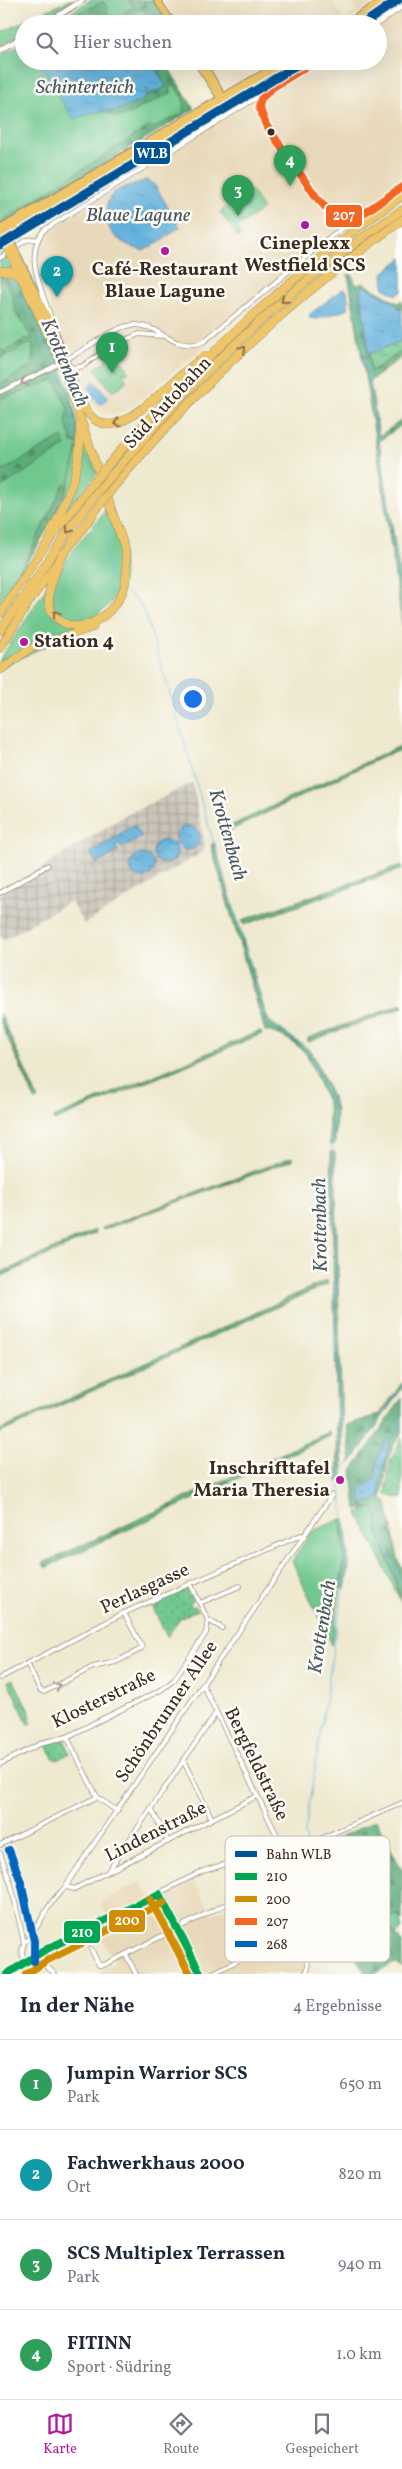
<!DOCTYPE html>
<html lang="de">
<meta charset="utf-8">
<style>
:root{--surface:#fff;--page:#f2f2f3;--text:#1f2937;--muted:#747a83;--line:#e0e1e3;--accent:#b5179e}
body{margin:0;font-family:Vollkorn,serif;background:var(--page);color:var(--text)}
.you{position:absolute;left:192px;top:698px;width:18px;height:18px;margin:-12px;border:4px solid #fff;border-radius:50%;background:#1a73e8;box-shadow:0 0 0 8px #1a73e833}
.badge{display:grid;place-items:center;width:32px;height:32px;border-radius:50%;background:var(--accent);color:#fff;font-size:16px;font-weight:700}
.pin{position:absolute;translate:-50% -41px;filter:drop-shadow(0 1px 2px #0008)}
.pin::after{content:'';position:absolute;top:26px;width:18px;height:15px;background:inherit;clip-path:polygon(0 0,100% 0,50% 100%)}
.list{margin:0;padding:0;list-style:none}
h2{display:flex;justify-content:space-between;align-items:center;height:65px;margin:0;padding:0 20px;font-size:21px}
h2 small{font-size:16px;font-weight:400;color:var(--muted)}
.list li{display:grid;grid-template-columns:32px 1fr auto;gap:15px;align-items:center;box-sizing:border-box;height:90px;padding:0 20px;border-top:1px solid var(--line)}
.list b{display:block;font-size:19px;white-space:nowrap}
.list p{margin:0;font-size:16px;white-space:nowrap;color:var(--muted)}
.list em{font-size:16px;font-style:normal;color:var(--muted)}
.icon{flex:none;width:28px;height:28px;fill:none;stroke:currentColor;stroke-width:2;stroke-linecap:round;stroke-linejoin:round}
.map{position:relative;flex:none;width:402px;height:1974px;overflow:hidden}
.search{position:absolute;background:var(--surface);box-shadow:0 5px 20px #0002;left:15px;right:15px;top:15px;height:55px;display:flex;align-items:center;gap:12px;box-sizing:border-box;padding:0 18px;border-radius:28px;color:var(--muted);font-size:19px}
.sheet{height:425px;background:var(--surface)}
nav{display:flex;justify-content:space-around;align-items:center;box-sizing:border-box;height:70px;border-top:1px solid var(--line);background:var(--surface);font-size:14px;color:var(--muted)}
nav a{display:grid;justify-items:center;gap:2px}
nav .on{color:var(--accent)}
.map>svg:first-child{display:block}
.built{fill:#e8d9ba}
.industrial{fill:url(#industrial-grid)}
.grass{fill:#6fc88f;stroke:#557956}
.forest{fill:url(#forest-firs);stroke:#4b6b4c}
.wetland{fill:url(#wetland-marsh);stroke:#557956}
.park{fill:url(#park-dots);stroke:#557956}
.water{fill:url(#water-ripples);stroke:#4e6e7d}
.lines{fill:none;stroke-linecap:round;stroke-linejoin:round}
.stream{stroke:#62b1dc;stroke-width:1}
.minor-tunnel{stroke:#cac3ac;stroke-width:4;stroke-dasharray:4 2;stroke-linecap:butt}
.minor-casing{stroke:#948a76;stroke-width:5.5}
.tertiary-casing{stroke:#948a76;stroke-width:7}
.primary-casing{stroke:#948a76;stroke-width:8}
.motorway-casing{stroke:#948a76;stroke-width:9}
.minor{stroke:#fff;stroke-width:4}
.tertiary{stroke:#fff;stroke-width:5}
.primary{stroke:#eec569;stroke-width:6}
.motorway{stroke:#eec569;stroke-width:8}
.minor-bridge-casing{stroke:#948a76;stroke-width:5.5;stroke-linecap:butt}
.primary-bridge-casing{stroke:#948a76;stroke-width:8;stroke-linecap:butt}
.motorway-bridge-casing{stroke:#948a76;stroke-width:9;stroke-linecap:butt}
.minor-bridge{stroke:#fff;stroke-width:4}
.primary-bridge{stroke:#eec569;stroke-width:6}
.motorway-bridge{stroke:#eec569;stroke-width:8}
.bus-1-casing{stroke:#fdfcf7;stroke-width:11}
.bus-2-casing{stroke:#fdfcf7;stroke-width:11}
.bus-3-casing{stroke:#fdfcf7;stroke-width:11}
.bus-4-casing{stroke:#fdfcf7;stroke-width:11}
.bus-1{stroke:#00a651;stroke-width:8}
.bus-2{stroke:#d18d06;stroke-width:8}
.bus-3{stroke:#f26522;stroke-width:8}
.bus-4{stroke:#0065bd;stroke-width:8}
.rail-1-casing{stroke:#fdfcf7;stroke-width:12}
.rail-1{stroke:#005395;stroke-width:9}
.oneway{stroke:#8c7040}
.oneway2{stroke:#a79f9a}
.bus-dot{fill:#3b2a1e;stroke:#fdfcf7;stroke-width:2}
.poi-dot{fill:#b5179e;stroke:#fdfcf7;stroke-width:2}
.labels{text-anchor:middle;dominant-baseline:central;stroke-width:5;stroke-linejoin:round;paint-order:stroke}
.poi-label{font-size:19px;font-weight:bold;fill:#3b2a1e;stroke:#fdfcf7}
.street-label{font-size:19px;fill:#3b2a1e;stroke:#fdfcf7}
.water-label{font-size:20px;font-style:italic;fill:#495960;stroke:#fdfcf7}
.key{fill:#fdfcf7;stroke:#c3bdb6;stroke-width:1}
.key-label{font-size:14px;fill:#3b2a1e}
.line-badge{stroke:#fdfcf7;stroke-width:2}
.badge-label{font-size:14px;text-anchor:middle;font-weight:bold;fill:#fff}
</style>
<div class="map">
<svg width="402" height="1974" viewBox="0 0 402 1974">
<defs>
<pattern id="industrial-grid" width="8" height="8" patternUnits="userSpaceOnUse" patternTransform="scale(1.25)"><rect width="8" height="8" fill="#c9c3b8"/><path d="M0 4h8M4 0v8" fill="none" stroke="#a49f95"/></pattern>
<pattern id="forest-firs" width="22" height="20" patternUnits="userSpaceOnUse" patternTransform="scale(1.25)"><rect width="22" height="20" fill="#5bac7a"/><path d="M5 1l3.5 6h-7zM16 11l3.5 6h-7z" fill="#4c8c63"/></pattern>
<pattern id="wetland-marsh" width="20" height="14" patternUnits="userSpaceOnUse" patternTransform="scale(1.25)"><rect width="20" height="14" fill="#6fc88f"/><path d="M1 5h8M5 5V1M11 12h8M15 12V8" fill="none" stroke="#5ca374"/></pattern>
<pattern id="park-dots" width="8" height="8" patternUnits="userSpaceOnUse" patternTransform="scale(1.25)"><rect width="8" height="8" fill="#6fc88f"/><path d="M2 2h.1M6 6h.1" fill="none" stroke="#5ca374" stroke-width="1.8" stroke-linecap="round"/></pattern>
<pattern id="water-ripples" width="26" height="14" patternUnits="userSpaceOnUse" patternTransform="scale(1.25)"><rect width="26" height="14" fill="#62b1dc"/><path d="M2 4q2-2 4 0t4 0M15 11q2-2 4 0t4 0" fill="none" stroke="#5290b2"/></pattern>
</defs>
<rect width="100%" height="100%" fill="#fdfcf7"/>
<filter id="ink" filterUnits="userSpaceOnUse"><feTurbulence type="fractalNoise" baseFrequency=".02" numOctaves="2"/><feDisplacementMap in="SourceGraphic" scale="10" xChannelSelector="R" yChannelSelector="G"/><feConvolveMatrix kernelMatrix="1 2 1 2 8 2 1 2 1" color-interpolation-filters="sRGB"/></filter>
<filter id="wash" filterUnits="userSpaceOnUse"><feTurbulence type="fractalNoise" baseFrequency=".0096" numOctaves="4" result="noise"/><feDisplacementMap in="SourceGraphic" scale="20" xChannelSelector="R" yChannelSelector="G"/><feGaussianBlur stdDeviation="1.12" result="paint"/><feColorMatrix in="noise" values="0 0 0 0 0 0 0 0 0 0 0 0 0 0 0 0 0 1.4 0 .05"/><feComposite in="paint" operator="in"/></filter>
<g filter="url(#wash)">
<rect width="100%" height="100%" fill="#eee9cf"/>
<g class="built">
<path d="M 163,0 L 332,0 L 344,20 L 356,12 L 352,0 L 378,0 L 342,24 L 177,24 Z"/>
<path d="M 402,4 L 402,190 L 356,221 L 126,411 L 114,414 L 102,413 L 85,394 L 69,361 L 73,358 L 72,354 L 67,357 L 53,316 L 37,262 L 37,248 L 46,232 L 151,166 L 148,160 L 174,143 L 311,61 L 378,61 L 378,24 L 374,24 Z"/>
<path d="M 203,61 L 275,61 L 224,90 Z"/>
<path d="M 286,1877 L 290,1879 L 294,1893 L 306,1886 L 335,1930 L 303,1950 L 304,1974 L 204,1974 L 165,1899 L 166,1894 L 194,1880 L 212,1915 Z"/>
<path d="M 140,1882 L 149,1895 L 160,1900 L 196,1974 L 101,1974 L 100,1971 L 115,1963 L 97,1929 L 111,1923 L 101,1902 Z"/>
</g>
<path class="industrial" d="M 192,783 L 204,839 L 204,851 L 84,924 L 70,901 L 4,940 L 0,935 L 0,894 L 122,817 Z"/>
<g class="grass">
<path d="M 69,0 L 75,0 L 39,24 L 24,24 L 24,33 L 0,47 L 0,33 Z"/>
<path d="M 90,0 L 154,0 L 168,24 L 53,24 Z"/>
<path d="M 24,42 L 24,61 L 164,61 L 194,109 L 0,227 L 0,56 Z"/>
<path d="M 3,245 L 76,416 L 77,455 L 65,494 L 37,548 L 0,604 L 0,247 Z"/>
<path d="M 82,433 L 97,473 L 58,524 Z"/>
<path d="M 108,507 C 115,530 127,556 123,581 C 122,589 117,595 112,601 C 87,633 40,630 55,582 C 62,559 93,527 108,507 Z"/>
<path d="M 50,582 L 53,616 L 84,627 L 0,668 L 0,659 Z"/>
<path d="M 372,1508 L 377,1515 L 378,1534 L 394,1576 L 399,1598 L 358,1513 Z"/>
<path d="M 341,1519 L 344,1559 L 332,1645 L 292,1561 L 311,1532 Z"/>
<path d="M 339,1838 L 343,1848 L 335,1853 L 399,1915 L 402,1930 L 396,1935 L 318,1845 Z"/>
</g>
<g class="forest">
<path d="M 129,0 L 154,0 L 168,24 L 143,24 L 146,22 L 146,12 L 141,9 L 127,15 L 124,12 L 133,7 Z"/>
<path d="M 103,2 L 108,7 L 107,14 L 115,18 L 116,24 L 106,24 L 102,19 L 84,24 L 57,24 L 67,17 Z"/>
<path d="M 148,61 L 164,61 L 194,109 L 0,227 L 0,222 L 148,127 L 153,128 L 183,113 L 184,102 L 175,85 L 170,86 L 171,93 L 124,116 L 116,117 L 108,113 L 119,110 L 165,87 L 156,67 Z"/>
<path d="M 5,274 L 15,275 L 22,281 C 42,324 81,397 78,444 L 72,443 L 66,423 L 68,409 L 55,380 L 0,399 L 0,384 L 32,366 L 33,345 L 28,344 L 0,359 L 0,350 L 6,351 L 24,339 L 33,339 L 16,314 L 11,291 L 3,280 L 0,281 L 0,276 Z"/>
<path d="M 348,274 L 352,275 L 356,285 L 363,283 L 398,303 L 402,300 L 402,311 L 399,307 L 360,290 L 371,371 L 402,351 L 402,357 L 370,381 L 379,436 L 402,420 L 402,425 L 379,441 L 402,589 L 402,625 L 378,455 Z"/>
<path d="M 62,437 L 66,446 L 0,488 L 0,472 Z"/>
<path d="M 64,484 L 68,485 L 52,522 L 11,587 L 9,585 L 28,556 Z"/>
<path d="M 402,745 L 402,750 L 389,754 L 225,833 L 224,829 Z"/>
<path d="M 214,842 L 265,1012 L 269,1021 L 312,1052 L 333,1099 L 336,1110 L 335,1144 L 330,1146 L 328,1104 L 307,1055 C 297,1043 280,1033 265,1031 L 211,846 Z"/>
<path d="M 402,865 L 402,869 L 244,925 L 242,920 Z"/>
<path d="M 402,1004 L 402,1008 L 308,1042 L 308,1038 Z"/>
<path d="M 0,1013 L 38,1099 L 35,1100 L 0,1021 Z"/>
<path d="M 260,1031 L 262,1034 L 54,1121 L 53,1118 Z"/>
<path d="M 331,1151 L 335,1152 L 343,1476 L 338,1483 Z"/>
<path d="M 292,1157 L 293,1160 L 103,1230 L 102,1228 Z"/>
<path d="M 95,1230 L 96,1233 L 0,1277 L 0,1273 Z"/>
<path d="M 327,1280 L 328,1284 L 0,1433 L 0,1430 Z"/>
<path d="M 402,1383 L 402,1388 L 351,1463 L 347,1425 L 380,1414 Z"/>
<path d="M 402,1398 L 402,1433 L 393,1446 L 388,1459 L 382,1498 L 387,1503 L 398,1559 L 402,1569 L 402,1605 L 394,1576 L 378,1534 L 377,1515 L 372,1508 L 364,1510 L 356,1509 L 352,1471 Z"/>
<path d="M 329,1432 L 330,1436 L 45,1568 L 43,1563 Z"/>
<path d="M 345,1518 L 349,1566 L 345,1589 L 341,1588 L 344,1559 L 341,1519 Z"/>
<path d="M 376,1820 L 402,1870 L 402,1921 L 399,1915 L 390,1917 L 335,1853 L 343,1848 L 339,1838 Z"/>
<path d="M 318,1845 L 402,1942 L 402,1968 L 395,1963 L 375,1974 L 366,1974 L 354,1955 L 386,1935 L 306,1851 Z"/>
</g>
<path class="wetland" d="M 398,342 L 402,342 L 402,351 L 371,371 L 369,354 Z"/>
<g class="park">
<path d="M 251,190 L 263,209 L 237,227 L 240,235 L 238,238 L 220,212 Z"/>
<path d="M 121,355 L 122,357 L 120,359 L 129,371 L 123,375 L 127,381 L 113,392 L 95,369 L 110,357 L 113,360 Z"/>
<path d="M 402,1438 L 402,1499 L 386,1495 L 390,1461 Z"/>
<path d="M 187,1589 L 193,1600 L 190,1604 L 193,1607 L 196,1606 L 198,1610 L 180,1618 L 167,1637 L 151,1604 Z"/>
<path d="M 13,1679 L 30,1712 L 31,1723 L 28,1724 L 8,1681 Z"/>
<path d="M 64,1739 L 70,1753 L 57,1760 L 53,1758 L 47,1745 Z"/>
</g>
<g class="water">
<path d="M 40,61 L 144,61 L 155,67 L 166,87 L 150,94 L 146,88 L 145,99 L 119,110 L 91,113 L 74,119 L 48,81 L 48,74 L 39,65 Z"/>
<path d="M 146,180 L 154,184 L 180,227 L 158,243 L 143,251 C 134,248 122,243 115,236 C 106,228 103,206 111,196 C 119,186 135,185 146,180 Z"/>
<path d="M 402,258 L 402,291 L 396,295 L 384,288 L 383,273 Z"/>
<path d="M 365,286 L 392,301 L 402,311 L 402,342 L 398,342 L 369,354 L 360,290 L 361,287 Z"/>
<path d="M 343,289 L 347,291 L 349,306 L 346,310 L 317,319 L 309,318 L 310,314 Z"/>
<path d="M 94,381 L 108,397 L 101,405 L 93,397 L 89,387 Z"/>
<path d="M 134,825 L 142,837 L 122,848 L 119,843 L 115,846 L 118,851 L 97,864 L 90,853 Z"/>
<circle cx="188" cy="838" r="12"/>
<circle cx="165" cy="852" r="12"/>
<circle cx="142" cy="866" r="12"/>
<path d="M 385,1441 L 389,1444 L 380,1481 L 380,1498 L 363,1504 L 359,1489 L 376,1479 L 377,1461 Z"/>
</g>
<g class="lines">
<g class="stream">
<path d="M 376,0 L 376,1"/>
<path d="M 1,249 L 2,253"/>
<path d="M 4,258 L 6,266"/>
<path d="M 352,274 L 402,598"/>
<path d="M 10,276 L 54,364"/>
<path d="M 55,368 L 72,411 L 76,443"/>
<path d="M 82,453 L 90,462"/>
<path d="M 113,523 C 112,530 106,535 105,542 C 103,551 109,563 108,574 L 120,588"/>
<path d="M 126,592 L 139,602 L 146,617 C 184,735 215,854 253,972 L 253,981 L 266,1020 L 307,1049 L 332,1105 L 340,1475 L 347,1560 L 305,1832 L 307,1843"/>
<path d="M 396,1394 L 402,1385"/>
<path d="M 387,1442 L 402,1419"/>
<path d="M 340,1475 L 395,1395"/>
<path d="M 378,1506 L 384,1541 L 402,1585"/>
<path d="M 308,1846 L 402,1949"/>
<path d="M 390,1935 L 402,1929"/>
</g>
</g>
</g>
<g filter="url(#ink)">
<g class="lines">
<path class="minor-tunnel" d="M 288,157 L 297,170"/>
<defs>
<g id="minor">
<path d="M 377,24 L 402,7"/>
<path d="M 270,91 L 260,102 L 259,109 L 262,117 L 288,157"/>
<path d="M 297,170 C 313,193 327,223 359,214"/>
<path d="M 0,258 L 26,240 L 38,239"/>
<path d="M 51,318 C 42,290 23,255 44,230 L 315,61"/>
<path d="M 72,356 C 88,348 117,325 134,325 C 161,324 172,353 203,342 L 330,237 L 402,187"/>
<path d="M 68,366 L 75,368 L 83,366 L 109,347 L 139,334 L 161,336"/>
<path d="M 0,392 L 47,370"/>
<path d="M 0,893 L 48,865"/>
<path d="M 200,1603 L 240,1586"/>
<path d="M 208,1620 L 222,1628"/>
<path d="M 27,1663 L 40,1690 L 44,1692 L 93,1667 L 116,1662 L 141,1649 L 142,1647 L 124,1613"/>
<path d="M 0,1678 L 124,1613 L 301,1535 L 305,1536"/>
<path d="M 203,1685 L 288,1858 L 305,1927 L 308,1969 L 305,1974"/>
<path d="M 67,1737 L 97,1797 L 117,1811"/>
<path d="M 183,1760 L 212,1819"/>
<path d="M 0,1764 L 44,1742 L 67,1737 L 92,1724 L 161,1690 L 174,1680 L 206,1633 L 208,1620 L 190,1583"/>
<path d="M 151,1808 L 168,1842"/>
<path d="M 0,1845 L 97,1797"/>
<path d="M 0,1853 L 11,1884 L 24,1943 L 22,1951 L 24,1963"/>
<path d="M 109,1870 L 216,1713"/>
<path d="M 67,1887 L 74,1889 L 257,1796"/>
<path d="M 159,1894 L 201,1974"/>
<path d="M 24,1943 C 38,1931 43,1912 55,1898 C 61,1891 67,1888 70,1879 L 332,1495"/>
<path d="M 91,1949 L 99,1965 L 104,1965 L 292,1871"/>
<path d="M 126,1955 L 136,1974"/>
<path d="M 35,1956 L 55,1974"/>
<path d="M 7,1974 L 43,1951 L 203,1871 L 229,1863 L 285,1854 L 402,1803"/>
<path d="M 211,1974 L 305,1927"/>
</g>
<g id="tertiary">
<path d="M 45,24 L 83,0"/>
<path d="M 0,50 L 24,36"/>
</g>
<g id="primary">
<path d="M 157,0 L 173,24"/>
<path d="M 346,24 L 384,0"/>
<path d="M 356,24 L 392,0"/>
<path d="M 196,61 L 222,100"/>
<path d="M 206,69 L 224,98"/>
<path d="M 0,229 L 284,61"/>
<path d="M 0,235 L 293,61"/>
<path d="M 16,252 L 56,335 L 67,364"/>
</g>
<g id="motorway">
<path d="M 11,255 L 61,362 L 125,549 C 127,562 128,575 124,588 C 116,612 85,637 61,621 C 54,617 50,610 49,602 C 47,585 58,570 62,554"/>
<path d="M 0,271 L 13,271 L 22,279"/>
<path d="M 67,366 L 80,404"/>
<path d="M 80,399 C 101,447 133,416 160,394 C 174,381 189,368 204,356"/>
<path d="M 109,464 C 196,363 293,272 402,196"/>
<path d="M 112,475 C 197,374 293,283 402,210"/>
<path d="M 116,484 C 200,384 295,296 402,220"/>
<path d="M 51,532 C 68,500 83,463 80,426"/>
<path d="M 0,614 L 40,553 L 94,481"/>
<path d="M 0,631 L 71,527 L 98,491"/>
<path d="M 0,648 L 30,600 L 102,502"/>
<path d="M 0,670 L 29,649 L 93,627"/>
</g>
</defs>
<use href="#minor" class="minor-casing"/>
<use href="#tertiary" class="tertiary-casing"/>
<use href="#primary" class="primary-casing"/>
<use href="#motorway" class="motorway-casing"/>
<use href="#minor" class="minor"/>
<use href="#tertiary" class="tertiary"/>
<use href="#primary" class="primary"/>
<use href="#motorway" class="motorway"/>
<defs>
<path id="minor-bridge" d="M 47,370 L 72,356"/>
<path id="primary-bridge" d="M 10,240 L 16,252"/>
<g id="motorway-bridge">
<path d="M 3,238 L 11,255"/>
<path d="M 94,481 L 109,464"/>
<path d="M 98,491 L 112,475"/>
<path d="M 102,502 L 116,484"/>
</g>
</defs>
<use href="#minor-bridge" class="minor-bridge-casing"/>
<use href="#primary-bridge" class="primary-bridge-casing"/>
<use href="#motorway-bridge" class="motorway-bridge-casing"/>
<use href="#minor-bridge" class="minor-bridge"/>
<use href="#primary-bridge" class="primary-bridge"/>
<use href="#motorway-bridge" class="motorway-bridge"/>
<defs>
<g id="bus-1">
<path d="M 159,1894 L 201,1974"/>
<path d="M 7,1974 L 43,1951 L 159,1894"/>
</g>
<g id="bus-2">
<path d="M 150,1899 L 190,1974"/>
<path d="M 26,1974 L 48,1960 L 163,1903"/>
</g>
<path id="bus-3" d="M 315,61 L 273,87 L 261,99 L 259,107 L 266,125 L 317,198 L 330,212 L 341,216 L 364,213 L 402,187"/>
<path id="bus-4" d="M 9,1850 L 21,1882 L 34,1941 L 34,1961"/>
</defs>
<use href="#bus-1" class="bus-1-casing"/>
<use href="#bus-2" class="bus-2-casing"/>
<use href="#bus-3" class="bus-3-casing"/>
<use href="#bus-4" class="bus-4-casing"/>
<use href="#bus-1" class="bus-1"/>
<use href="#bus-2" class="bus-2"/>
<use href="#bus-3" class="bus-3"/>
<use href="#bus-4" class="bus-4"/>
<defs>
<g id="rail-1">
<path d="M 363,24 L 398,0"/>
<path d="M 0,245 L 304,61"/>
</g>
</defs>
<use href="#rail-1" class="rail-1-casing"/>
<use href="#rail-1" class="rail-1"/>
</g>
<defs><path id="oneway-chevron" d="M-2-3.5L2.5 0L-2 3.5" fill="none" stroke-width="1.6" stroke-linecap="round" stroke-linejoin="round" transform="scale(1.25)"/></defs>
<g class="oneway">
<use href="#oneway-chevron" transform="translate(284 300) rotate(139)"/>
<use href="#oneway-chevron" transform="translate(243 349) rotate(-42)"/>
<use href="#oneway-chevron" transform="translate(117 423) rotate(166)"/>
<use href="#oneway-chevron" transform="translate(69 530) rotate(126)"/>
<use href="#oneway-chevron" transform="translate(56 614) rotate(-128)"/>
</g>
<g class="oneway2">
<use href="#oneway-chevron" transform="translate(24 382) rotate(156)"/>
<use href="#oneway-chevron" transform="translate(57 1686) rotate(-28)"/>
</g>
</g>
<circle class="bus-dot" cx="271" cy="132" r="4.5"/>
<g class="poi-dot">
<circle cx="305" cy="225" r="5"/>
<circle cx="165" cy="251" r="5"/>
<circle cx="24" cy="642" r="5"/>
<circle cx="340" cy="1480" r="5"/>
</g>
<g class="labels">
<g class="poi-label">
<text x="305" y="244">Cineplexx<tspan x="305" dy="22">Westfield SCS</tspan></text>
<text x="165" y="270">Café-Restaurant<tspan x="165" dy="22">Blaue Lagune</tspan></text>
<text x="34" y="642" text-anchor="start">Station 4</text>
<text x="330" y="1469" text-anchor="end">Inschrifttafel<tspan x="330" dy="22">Maria Theresia</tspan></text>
</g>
<g class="street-label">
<text transform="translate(168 403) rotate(-47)">Süd Autobahn</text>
<text transform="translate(145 1589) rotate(-25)">Perlasgasse</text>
<text transform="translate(104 1699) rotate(-26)">Klosterstraße</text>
<text transform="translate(167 1712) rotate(-56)">Schönbrunner Allee</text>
<text transform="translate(256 1764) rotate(64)">Bergfeldstraße</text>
<text transform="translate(156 1832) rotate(-27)">Lindenstraße</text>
</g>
<g class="water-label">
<text x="85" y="88">Schinterteich</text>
<text x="138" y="216">Blaue Lagune</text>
<text transform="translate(64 363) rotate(67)">Krottenbach</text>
<text transform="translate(227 835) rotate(74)">Krottenbach</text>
<text transform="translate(321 1225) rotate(-91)">Krottenbach</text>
<text transform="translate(323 1627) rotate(-81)">Krottenbach</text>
</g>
</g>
<rect x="225" y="1836" width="165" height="126" rx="8" class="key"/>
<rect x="235" y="1851" width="22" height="6" fill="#005395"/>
<rect x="235" y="1873" width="22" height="7" fill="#00a651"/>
<rect x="235" y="1896" width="22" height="6" fill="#d18d06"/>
<rect x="235" y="1918" width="22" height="7" fill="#f26522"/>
<rect x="235" y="1941" width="22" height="6" fill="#0065bd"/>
<g class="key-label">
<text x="266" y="1859">Bahn WLB</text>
<text x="266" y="1881">210</text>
<text x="266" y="1904">200</text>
<text x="266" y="1926">207</text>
<text x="266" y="1949">268</text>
</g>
<g class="line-badge">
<rect x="133" y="141" width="38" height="24" rx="5" fill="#005395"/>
<rect x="325" y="204" width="38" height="24" rx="5" fill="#f26522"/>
<rect x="108" y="1909" width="38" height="24" rx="5" fill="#d18d06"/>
<rect x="63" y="1920" width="38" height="24" rx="5" fill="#00a651"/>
</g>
<g class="badge-label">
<text x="152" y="158">WLB</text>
<text x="344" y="220">207</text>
<text x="127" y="1925">200</text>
<text x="82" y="1937">210</text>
</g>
</svg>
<div class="you"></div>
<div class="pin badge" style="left:112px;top:373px;background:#2e9e5b">1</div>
<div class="pin badge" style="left:57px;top:297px;background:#0f9aa8">2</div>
<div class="pin badge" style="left:238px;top:216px;background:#2e9e5b">3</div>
<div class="pin badge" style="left:290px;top:186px;background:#2e9e5b">4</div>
<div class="search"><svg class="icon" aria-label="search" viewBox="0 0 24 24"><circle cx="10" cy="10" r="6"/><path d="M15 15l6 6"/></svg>Hier suchen</div>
</div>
<section class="sheet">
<h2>In der Nähe<small>4 Ergebnisse</small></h2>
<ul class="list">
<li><span class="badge" style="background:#2e9e5b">1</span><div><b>Jumpin Warrior SCS</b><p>Park</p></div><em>650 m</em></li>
<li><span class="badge" style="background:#0f9aa8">2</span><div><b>Fachwerkhaus 2000</b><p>Ort</p></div><em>820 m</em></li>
<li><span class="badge" style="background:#2e9e5b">3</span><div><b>SCS Multiplex Terrassen</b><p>Park</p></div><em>940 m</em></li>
<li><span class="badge" style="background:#2e9e5b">4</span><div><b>FITINN</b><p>Sport · Südring</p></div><em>1.0 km</em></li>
</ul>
</section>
<nav>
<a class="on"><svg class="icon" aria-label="map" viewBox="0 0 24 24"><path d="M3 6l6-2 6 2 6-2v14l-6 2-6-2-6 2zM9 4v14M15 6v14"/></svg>Karte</a>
<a><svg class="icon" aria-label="directions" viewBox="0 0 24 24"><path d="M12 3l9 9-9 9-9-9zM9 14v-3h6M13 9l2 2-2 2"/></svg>Route</a>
<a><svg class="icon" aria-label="saved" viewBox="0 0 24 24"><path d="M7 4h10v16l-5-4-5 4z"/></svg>Gespeichert</a>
</nav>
